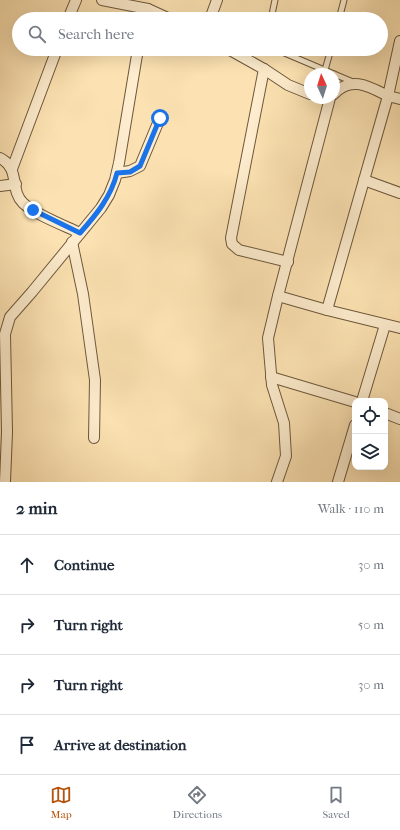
<!DOCTYPE html>
<meta charset="utf-8">
<style>
:root{--surface:#fff;--page:#f2f2f3;--text:#1f2937;--muted:#747a83;--line:#e0e1e3;--accent:#b45309}
body{margin:0;font-family:"IM FELL French Canon",serif;background:var(--page);color:var(--text)}
.controls{position:absolute;right:12px;bottom:12px;display:grid;overflow:hidden;border-radius:8px;box-shadow:0 4px 16px #0002}
.controls button{width:36px;height:36px;display:grid;place-items:center;padding:0;border:0;border-bottom:1px solid var(--line);background:var(--surface);color:var(--text);font:20px sans-serif}
.compass{position:absolute;left:304px;top:68px;width:36px;height:36px;border-radius:50%;background:var(--surface);box-shadow:0 4px 16px #0002;rotate:356deg}
.stop{position:absolute;width:12px;height:12px;margin:-9px;border:3px solid #1a73e8;border-radius:50%;background:#fff}
.stop.end{background:#1a73e8;border-color:#fff;box-shadow:0 1px 4px #0008}
.list{margin:0;padding:0;list-style:none}
h2{display:flex;justify-content:space-between;align-items:center;height:52px;margin:0;padding:0 16px;font-size:17px}
h2 small{font-size:13px;font-weight:400;color:var(--muted)}
.list li{display:grid;grid-template-columns:26px 1fr auto;gap:12px;align-items:center;box-sizing:border-box;height:60px;padding:0 16px;border-top:1px solid var(--line)}
.list b{display:block;font-size:15px;white-space:nowrap}
.list em{font-size:13px;font-style:normal;color:var(--muted)}
.icon{flex:none;width:22px;height:22px;fill:none;stroke:currentColor;stroke-width:2;stroke-linecap:round;stroke-linejoin:round}
.map{position:relative;flex:none;width:400px;height:482px;overflow:hidden}
.search{position:absolute;background:var(--surface);box-shadow:0 4px 16px #0002;left:12px;right:12px;top:12px;height:44px;display:flex;align-items:center;gap:10px;box-sizing:border-box;padding:0 14px;border-radius:22px;color:var(--muted);font-size:15px}
.sheet{height:292px;background:var(--surface)}
nav{display:flex;justify-content:space-around;align-items:center;box-sizing:border-box;height:56px;border-top:1px solid var(--line);background:var(--surface);font-size:11px;color:var(--muted)}
nav a{display:grid;justify-items:center;gap:2px}
nav .on{color:var(--accent)}
.map>svg:first-child{display:block}
.lines{fill:none;stroke-linecap:round;stroke-linejoin:round}
.lane-casing{stroke:#6d573c;stroke-width:7}
.street-casing{stroke:#6d573c;stroke-width:12}
.lane{stroke:#fdeccd;stroke-width:5}
.street{stroke:#fdeccd;stroke-width:10}
.route{stroke:#1a73e8;stroke-width:5}
</style>
<div class="map">
<svg width="400" height="482" viewBox="0 0 400 482">
<rect width="100%" height="100%" fill="#fce2b2"/>
<filter id="stains"><feTurbulence type="fractalNoise" baseFrequency=".005" numOctaves="4"/><feColorMatrix values="0 0 0 0 .2 0 0 0 0 .09 0 0 0 0 .02 0 0 0 .5 -.17"/></filter>
<radialGradient id="worn" r=".72"><stop offset=".6" stop-color="#630" stop-opacity="0"/><stop offset="1" stop-color="#630" stop-opacity=".3"/></radialGradient>
<g class="lines">
<defs>
<g id="lane">
<path d="M 271,19 L 275,0"/>
<path d="M 339,19 L 344,0"/>
<path d="M 275,49 L 334,74"/>
<path d="M 325,70 L 331,49"/>
<path d="M 334,74 L 353,82"/>
</g>
<g id="street">
<path d="M 102,0 L 148,9 L 170,19"/>
<path d="M 68,19 L 76,0"/>
<path d="M 145,19 L 148,9"/>
<path d="M 210,19 L 217,0"/>
<path d="M 228,49 L 264,69 L 288,85 L 310,94"/>
<path d="M 264,69 L 231,238 L 232,244 L 239,250 L 288,262"/>
<path d="M 334,94 C 351,75 370,87 388,96 L 400,41"/>
<path d="M 400,99 L 388,96 L 327,310 L 400,328"/>
<path d="M 0,158 C 21,169 9,189 23,203 C 36,215 63,225 80,233"/>
<path d="M 12,169 L 57,49"/>
<path d="M 117,173 L 130,171 L 140,166 L 160,118"/>
<path d="M 364,180 L 400,193"/>
<path d="M 0,186 L 16,184"/>
<path d="M 72,242 L 83,294 L 95,380 L 94,438"/>
<path d="M 278,296 L 330,98"/>
<path d="M 271,377 L 355,402"/>
<path d="M 362,401 L 385,325"/>
<path d="M 385,413 L 400,419"/>
<path d="M 5,482 L 7,432 L 5,334 L 10,317 L 32,292 L 101,208 L 109,195 L 115,180 L 119,163 L 138,49"/>
<path d="M 277,482 L 286,456 L 284,423 L 272,385 L 268,338 L 278,296 L 327,310"/>
<path d="M 338,482 L 355,425"/>
</g>
</defs>
<use href="#lane" class="lane-casing"/>
<use href="#street" class="street-casing"/>
<use href="#lane" class="lane"/>
<use href="#street" class="street"/>
</g>
<g class="lines">
<path class="route" d="M 33,210 L 80,233 C 96,215 111,197 117,173 L 130,172 L 140,166 L 160,118"/>
</g>
<rect width="100%" height="100%" filter="url(#stains)"/>
<rect width="100%" height="100%" fill="url(#worn)"/>
</svg>
<div class="controls">
<button><svg class="icon" aria-label="locate" viewBox="0 0 24 24"><circle cx="12" cy="12" r="6"/><path d="M12 2v4M12 18v4M2 12h4M18 12h4"/></svg></button>
<button><svg class="icon" aria-label="layers" viewBox="0 0 24 24"><path d="M12 4l9 5-9 5-9-5zM3 14l9 5 9-5"/></svg></button>
</div>
<svg class="compass" viewBox="-18 -18 36 36"><path d="M0-13l5 13h-10z" fill="#e53935"/><path d="M0 13l5-13h-10z" fill="#747a83"/></svg>
<div class="stop" style="left:160px;top:118px"></div>
<div class="stop end" style="left:33px;top:210px"></div>
<div class="search"><svg class="icon" aria-label="search" viewBox="0 0 24 24"><circle cx="10" cy="10" r="6"/><path d="M15 15l6 6"/></svg>Search here</div>
</div>
<section class="sheet">
<h2>2 min<small>Walk · 110 m</small></h2>
<ul class="list">
<li><svg class="icon" aria-label="ahead" viewBox="0 0 24 24"><path d="M12 20V5M6 11l6-6 6 6"/></svg><div><b>Continue</b></div><em>30 m</em></li>
<li><svg class="icon" aria-label="right" viewBox="0 0 24 24"><path d="M7 20v-9h11M14 6l5 5-5 5"/></svg><div><b>Turn right</b></div><em>50 m</em></li>
<li><svg class="icon" aria-label="right" viewBox="0 0 24 24"><path d="M7 20v-9h11M14 6l5 5-5 5"/></svg><div><b>Turn right</b></div><em>30 m</em></li>
<li><svg class="icon" aria-label="arrive" viewBox="0 0 24 24"><path d="M6 21V4h12l-3 4 3 4H6"/></svg><div><b>Arrive at destination</b></div></li>
</ul>
</section>
<nav>
<a class="on"><svg class="icon" aria-label="map" viewBox="0 0 24 24"><path d="M3 6l6-2 6 2 6-2v14l-6 2-6-2-6 2zM9 4v14M15 6v14"/></svg>Map</a>
<a><svg class="icon" aria-label="directions" viewBox="0 0 24 24"><path d="M12 3l9 9-9 9-9-9zM9 14v-3h6M13 9l2 2-2 2"/></svg>Directions</a>
<a><svg class="icon" aria-label="saved" viewBox="0 0 24 24"><path d="M7 4h10v16l-5-4-5 4z"/></svg>Saved</a>
</nav>
